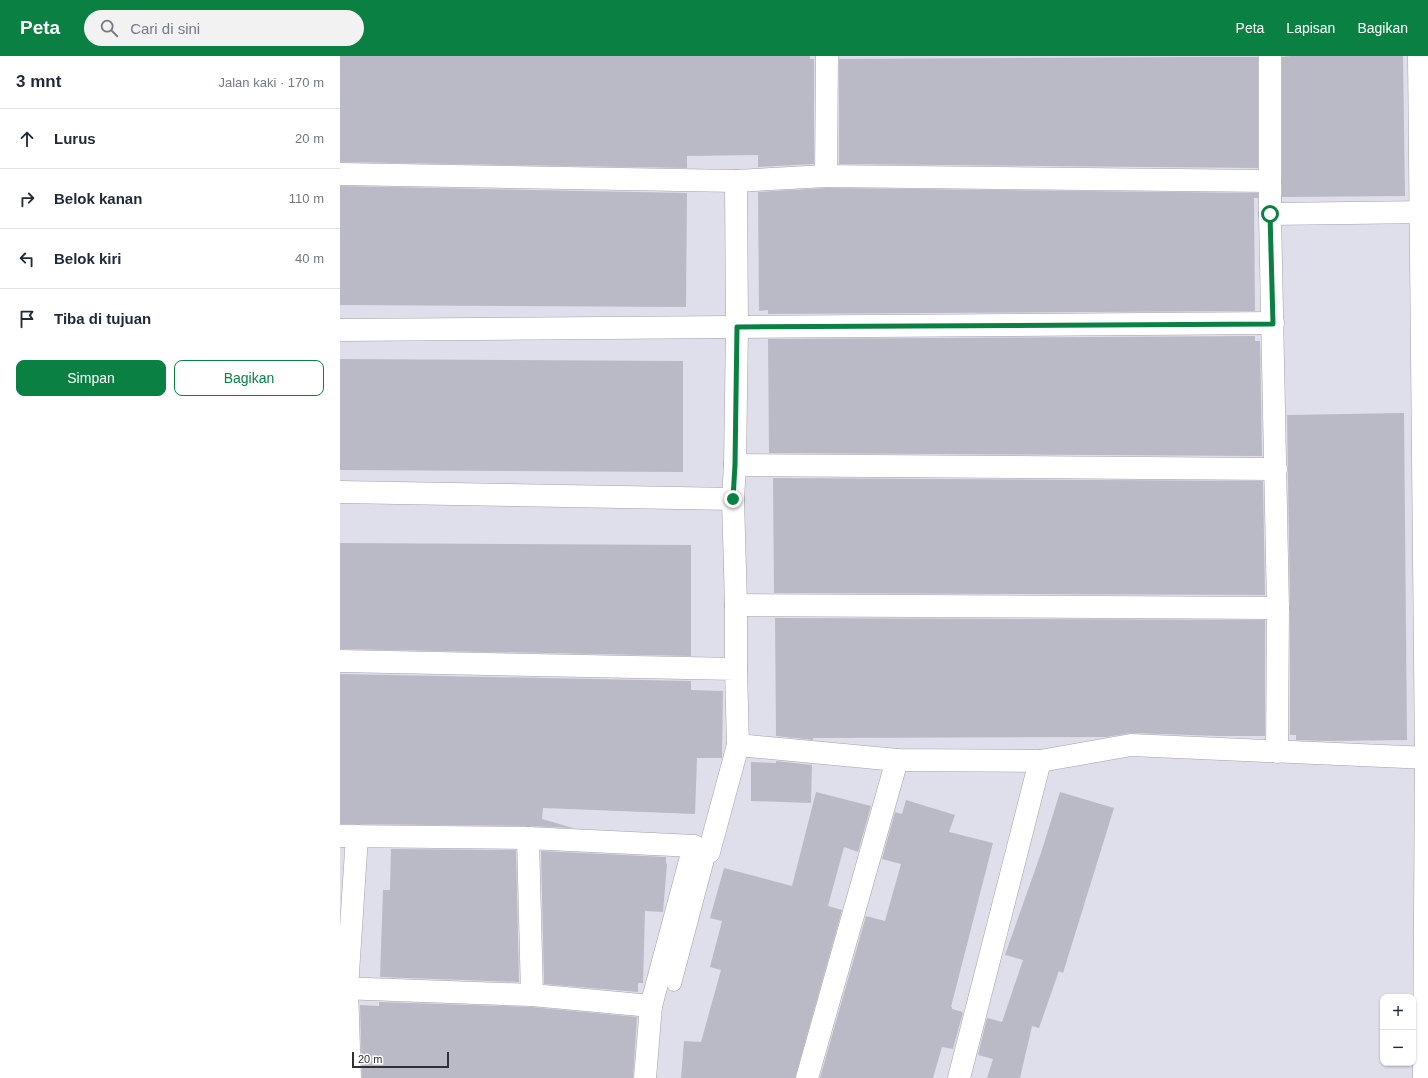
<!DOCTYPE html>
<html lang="id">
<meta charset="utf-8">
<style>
:root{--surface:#fff;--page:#f2f2f3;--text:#1f2937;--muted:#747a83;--line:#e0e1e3;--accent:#0b8043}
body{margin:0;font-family:Arial,sans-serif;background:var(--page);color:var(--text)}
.controls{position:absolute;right:12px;bottom:12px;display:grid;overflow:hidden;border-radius:8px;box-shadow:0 1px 3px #0004}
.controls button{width:36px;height:36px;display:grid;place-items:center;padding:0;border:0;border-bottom:1px solid var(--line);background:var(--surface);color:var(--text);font:20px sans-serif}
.scale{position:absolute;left:12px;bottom:10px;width:97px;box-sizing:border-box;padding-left:4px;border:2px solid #303035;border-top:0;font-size:11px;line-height:14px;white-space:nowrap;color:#303035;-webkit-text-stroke:3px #fff;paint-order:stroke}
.stop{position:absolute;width:12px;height:12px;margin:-9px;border:3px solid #0b8043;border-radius:50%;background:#fff}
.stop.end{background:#0b8043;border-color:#fff;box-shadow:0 1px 4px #0008}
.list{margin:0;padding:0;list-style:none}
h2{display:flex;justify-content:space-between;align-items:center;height:52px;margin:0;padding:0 16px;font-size:17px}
h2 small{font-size:13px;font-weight:400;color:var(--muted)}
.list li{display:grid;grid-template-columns:26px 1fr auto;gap:12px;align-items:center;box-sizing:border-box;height:60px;padding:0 16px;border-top:1px solid var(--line)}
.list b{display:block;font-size:15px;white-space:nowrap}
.list em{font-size:13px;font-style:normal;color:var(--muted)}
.actions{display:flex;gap:8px;padding:12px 16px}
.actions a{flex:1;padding:9px 0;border:1px solid var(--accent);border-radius:8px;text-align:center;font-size:14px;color:var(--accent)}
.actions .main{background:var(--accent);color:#fff}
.icon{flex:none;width:22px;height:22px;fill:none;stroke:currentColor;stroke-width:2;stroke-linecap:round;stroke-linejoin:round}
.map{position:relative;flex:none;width:1088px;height:1022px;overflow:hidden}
header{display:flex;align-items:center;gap:24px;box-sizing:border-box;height:56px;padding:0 20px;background:var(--accent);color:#fff}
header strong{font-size:19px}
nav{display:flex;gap:22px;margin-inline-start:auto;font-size:14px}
.search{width:280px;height:36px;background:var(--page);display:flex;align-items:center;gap:10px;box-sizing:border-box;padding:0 14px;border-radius:22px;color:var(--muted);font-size:15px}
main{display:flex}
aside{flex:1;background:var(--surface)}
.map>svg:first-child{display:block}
.building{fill:#babac6}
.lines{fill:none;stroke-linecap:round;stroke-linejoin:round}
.service-casing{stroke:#a1a1ac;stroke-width:15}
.minor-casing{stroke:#a1a1ac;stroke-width:23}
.service{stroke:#fff;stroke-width:14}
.minor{stroke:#fff;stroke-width:22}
.route{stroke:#0b8043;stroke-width:5}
</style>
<header>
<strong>Peta</strong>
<div class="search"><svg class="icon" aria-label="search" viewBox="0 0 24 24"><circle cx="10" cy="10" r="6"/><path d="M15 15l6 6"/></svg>Cari di sini</div>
<nav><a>Peta</a><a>Lapisan</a><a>Bagikan</a></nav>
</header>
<main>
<aside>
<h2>3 mnt<small>Jalan kaki · 170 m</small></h2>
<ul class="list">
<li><svg class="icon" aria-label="ahead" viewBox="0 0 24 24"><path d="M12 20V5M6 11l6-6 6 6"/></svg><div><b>Lurus</b></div><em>20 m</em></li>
<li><svg class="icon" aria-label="right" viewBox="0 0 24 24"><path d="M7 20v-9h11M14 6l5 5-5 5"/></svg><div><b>Belok kanan</b></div><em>110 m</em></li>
<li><svg class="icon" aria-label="left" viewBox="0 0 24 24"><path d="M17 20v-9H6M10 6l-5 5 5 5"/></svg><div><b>Belok kiri</b></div><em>40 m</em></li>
<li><svg class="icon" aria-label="arrive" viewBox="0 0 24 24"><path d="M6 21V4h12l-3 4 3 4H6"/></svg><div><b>Tiba di tujuan</b></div></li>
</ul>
<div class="actions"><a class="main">Simpan</a><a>Bagikan</a></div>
</aside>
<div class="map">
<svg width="1088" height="1022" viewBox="0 0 1088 1022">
<rect width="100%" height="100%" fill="#dedfea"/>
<g class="building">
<path d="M 0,0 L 470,0 L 470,3 L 474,3 L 474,108 L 418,111 L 418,99 L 347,100 L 347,112 L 0,106 Z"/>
<path d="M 951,0 L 1063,0 L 1065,140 L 942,141 L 942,1 Z"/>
<path d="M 863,1 L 918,1 L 918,112 L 499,108 L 499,3 Z"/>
<path d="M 0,130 L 347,137 L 346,251 L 0,249 Z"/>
<path d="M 486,132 L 918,137 L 918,142 L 914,142 L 915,255 L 428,258 L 428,254 L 419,255 L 418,136 Z"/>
<path d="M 915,280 L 915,285 L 920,285 L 922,400 L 429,397 L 428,283 Z"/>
<path d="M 0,303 L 343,305 L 343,416 L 0,414 Z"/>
<path d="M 1064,357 L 1067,684 L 989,685 L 956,684 L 956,679 L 950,679 L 950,552 L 947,359 Z"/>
<path d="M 433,422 L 923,425 L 925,539 L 434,537 Z"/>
<path d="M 0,487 L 351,489 L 351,600 L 0,593 Z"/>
<path d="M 435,562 L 925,564 L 925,680 L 879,680 L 791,677 L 766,681 L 473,682 L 473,684 L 436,680 Z"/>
<path d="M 0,618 L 351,625 L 351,634 L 383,635 L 382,701 L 382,702 L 357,702 L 355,758 L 203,752 L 202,763 L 233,772 L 188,770 L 0,768 Z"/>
<path d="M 436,705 L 472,709 L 471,747 L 411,745 L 411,706 L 436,707 Z"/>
<path d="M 476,736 L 531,750 L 518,796 L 504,791 L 488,850 L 502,854 L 455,1022 L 341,1022 L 344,985 L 361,986 L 381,914 L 370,911 L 382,865 L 370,862 L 384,812 L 452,830 Z"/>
<path d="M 720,736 L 774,752 L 723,917 L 719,915 L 699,972 L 692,970 L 680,1022 L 647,1022 L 653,1003 L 638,999 L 647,962 L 662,966 L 683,904 L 665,899 L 701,797 Z"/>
<path d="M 566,744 L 615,759 L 609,776 L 653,787 L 611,951 L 612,951 L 612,953 L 623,956 L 613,993 L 602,991 L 593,1022 L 480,1022 L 526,860 L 545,865 L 561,808 L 542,803 L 555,756 L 562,758 Z"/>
<path d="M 51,793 L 176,794 L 179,926 L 40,921 L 43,834 L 50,834 Z"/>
<path d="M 201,795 L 326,801 L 326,807 L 327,808 L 323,856 L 305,855 L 303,927 L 298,927 L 298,936 L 204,928 Z"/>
<path d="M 39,946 L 191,951 L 297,961 L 293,1022 L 22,1022 L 20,949 L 39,950 Z"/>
</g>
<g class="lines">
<defs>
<path id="service" d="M 334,928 L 369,796 L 362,793"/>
<g id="minor">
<path d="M 930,0 L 930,158 L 938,552 L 937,696"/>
<path d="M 1079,0 L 1086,702 L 1084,1022"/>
<path d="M 0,118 L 396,125 L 486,120 L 930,125"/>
<path d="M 486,120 L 487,0"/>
<path d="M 396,125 L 397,271 L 395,409 L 393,443 L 396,549 L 396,613"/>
<path d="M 930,158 L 1088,156"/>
<path d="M 0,274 L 933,267"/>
<path d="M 395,409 L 936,413"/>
<path d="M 0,436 L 393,443"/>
<path d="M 396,549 L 938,552"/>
<path d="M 0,605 L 396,613 L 398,689 L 557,704 L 700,705 L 791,689 L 1088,702"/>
<path d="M 0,780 L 188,782 L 354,790 L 311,950 L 305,1022"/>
<path d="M 188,782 L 192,939"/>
<path d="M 369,796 L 398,689"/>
<path d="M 0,932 L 192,939 L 311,950"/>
<path d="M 10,1022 L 7,932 L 17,780"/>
<path d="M 467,1022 L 557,704"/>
<path d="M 619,1022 L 700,705"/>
</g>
</defs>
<use href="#service" class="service-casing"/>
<use href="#minor" class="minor-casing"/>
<use href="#service" class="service"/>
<use href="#minor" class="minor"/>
</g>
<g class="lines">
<path class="route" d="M 393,443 L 395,409 L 397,271 L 933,268 L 930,158"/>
</g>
</svg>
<div class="controls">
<button>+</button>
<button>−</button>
</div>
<div class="scale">20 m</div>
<div class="stop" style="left:930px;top:158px"></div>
<div class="stop end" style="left:393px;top:443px"></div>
</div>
</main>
